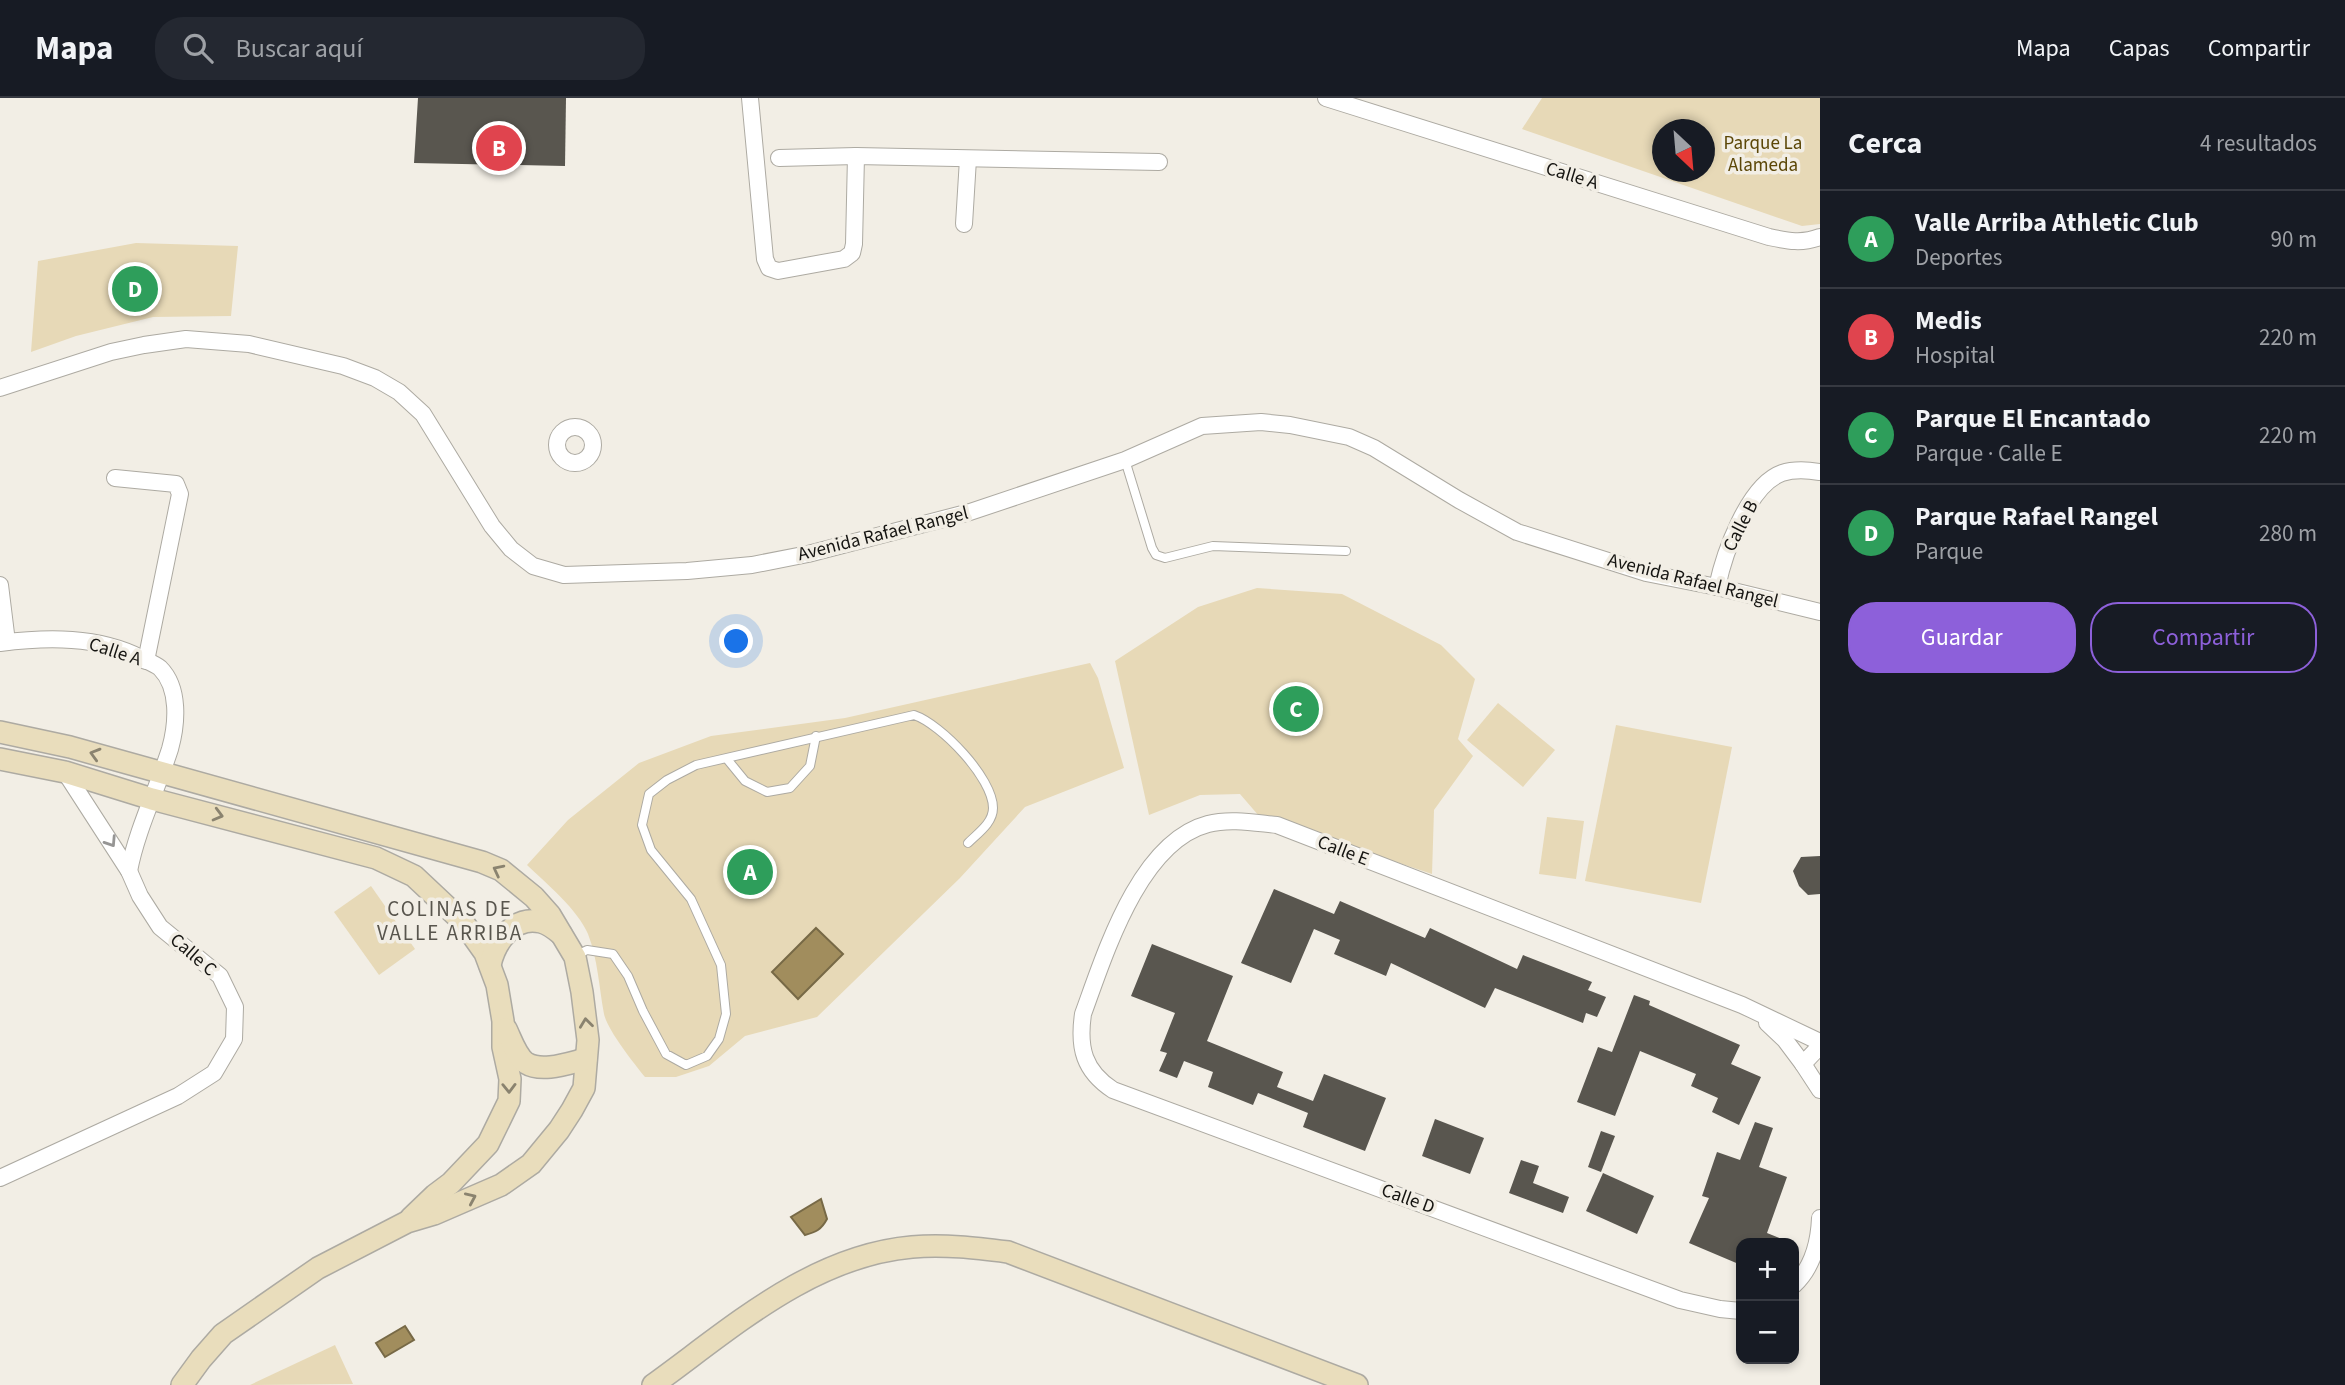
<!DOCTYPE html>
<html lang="es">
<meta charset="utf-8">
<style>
:root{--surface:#171b24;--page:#242831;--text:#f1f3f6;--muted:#9ea1a6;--line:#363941;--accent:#8d60da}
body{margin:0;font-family:"Source Sans 3",sans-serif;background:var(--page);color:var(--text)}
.controls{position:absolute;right:21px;bottom:21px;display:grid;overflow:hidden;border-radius:14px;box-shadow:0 4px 10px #0003}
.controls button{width:63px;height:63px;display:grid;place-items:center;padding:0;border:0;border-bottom:2px solid var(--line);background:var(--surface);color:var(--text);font:35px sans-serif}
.compass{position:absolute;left:1652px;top:21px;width:63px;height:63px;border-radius:50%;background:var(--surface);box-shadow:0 4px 10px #0003;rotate:154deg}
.you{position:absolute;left:737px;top:544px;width:24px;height:24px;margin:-18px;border:5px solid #fff;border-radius:50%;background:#1a73e8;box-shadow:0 0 0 10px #1a73e833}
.badge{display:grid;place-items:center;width:46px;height:46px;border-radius:50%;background:var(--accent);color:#fff;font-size:23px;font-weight:700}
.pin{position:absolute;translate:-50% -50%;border:4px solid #fff;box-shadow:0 2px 7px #0006}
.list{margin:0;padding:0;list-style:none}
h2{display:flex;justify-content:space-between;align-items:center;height:91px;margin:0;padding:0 28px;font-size:30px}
h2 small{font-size:23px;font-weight:400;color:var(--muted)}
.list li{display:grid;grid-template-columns:46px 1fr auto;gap:21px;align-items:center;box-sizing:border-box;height:98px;padding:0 28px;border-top:2px solid var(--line)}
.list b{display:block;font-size:26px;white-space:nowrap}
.list p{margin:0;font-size:23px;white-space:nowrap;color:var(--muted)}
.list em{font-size:23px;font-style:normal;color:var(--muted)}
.actions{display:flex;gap:14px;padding:21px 28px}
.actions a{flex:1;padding:16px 0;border:2px solid var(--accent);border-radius:28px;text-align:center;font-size:24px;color:var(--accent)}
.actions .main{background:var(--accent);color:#fff}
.icon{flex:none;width:38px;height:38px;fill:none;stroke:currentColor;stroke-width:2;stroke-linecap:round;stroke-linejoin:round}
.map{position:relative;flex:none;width:1820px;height:1287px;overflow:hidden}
header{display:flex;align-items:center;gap:42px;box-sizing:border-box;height:98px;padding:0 35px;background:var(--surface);border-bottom:2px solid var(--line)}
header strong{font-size:33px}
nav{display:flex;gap:38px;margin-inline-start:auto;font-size:24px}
.search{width:490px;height:63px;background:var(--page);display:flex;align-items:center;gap:18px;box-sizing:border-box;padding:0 24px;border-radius:28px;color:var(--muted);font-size:26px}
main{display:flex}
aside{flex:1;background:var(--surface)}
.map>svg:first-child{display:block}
.green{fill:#e7d9b7;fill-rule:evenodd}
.water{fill:#a18d5d;stroke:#776946;stroke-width:2}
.building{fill:#59564f}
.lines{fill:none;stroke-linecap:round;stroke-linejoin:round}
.lane-casing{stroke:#adaaa2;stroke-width:10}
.street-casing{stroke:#adaaa2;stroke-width:18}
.secondary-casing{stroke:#adaaa2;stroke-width:24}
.lane{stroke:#fff;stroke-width:8}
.street{stroke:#fff;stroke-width:16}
.secondary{stroke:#e9ddbc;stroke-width:21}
.oneway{stroke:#8a836f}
.oneway2{stroke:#969594}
.labels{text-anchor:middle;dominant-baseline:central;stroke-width:7;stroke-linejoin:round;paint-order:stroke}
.park-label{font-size:19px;fill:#5c4707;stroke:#f2eee5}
.street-label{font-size:19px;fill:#151411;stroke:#f2eee5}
.neighbourhood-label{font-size:21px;letter-spacing:2px;fill:#58554d;stroke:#f2eee5}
</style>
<header>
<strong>Mapa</strong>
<div class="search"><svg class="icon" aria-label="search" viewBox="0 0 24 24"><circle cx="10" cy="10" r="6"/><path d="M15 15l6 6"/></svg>Buscar aquí</div>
<nav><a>Mapa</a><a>Capas</a><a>Compartir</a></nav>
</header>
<main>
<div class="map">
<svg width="1820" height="1287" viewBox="0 0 1820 1287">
<rect width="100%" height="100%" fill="#f2eee5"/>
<g class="green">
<path d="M 1542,0 L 1820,0 L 1820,126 L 1802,128 L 1522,31 ZM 1662,32 L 1704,32 L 1704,74 L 1662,74 Z"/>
<path d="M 136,145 L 238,148 L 231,218 L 153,219 L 76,238 L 31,254 L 38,163 Z"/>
<path d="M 1257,490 L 1342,496 L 1441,547 L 1475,581 L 1458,641 L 1473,658 L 1434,712 L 1432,776 L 1259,718 L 1240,696 L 1200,697 L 1149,717 L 1115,563 L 1198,509 Z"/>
<path d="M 1090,565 L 1098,580 L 1124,670 L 1025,709 L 960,780 L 817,919 L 745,938 L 709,968 L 676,979 L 645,979 C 633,964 608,933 604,916 C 599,889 598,862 588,836 C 578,812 546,785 527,767 L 568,722 L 639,665 L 711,638 L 845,620 Z"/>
<path d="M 1498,605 L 1555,652 L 1523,689 L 1467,642 Z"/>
<path d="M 1616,627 L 1732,649 L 1701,805 L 1585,783 Z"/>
<path d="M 1547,719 L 1584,723 L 1576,781 L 1539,776 Z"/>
<path d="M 371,788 L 415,851 L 379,877 L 334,814 Z"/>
<path d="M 335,1247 L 353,1286 L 250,1287 Z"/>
</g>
<g class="water">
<path d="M 816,830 L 843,856 L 798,901 L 772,874 Z"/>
<path d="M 821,1101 L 827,1121 C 821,1132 816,1134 805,1137 L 791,1119 Z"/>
<path d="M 405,1228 L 414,1242 L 385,1259 L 376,1245 Z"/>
</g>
<g class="building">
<path d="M 418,0 L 566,0 L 565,68 L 414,65 Z"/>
<path d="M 1820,758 L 1820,796 L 1808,797 L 1799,788 L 1793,773 L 1801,759 Z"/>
<path d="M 1274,791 L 1334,816 L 1340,803 L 1425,840 L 1430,830 L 1517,871 L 1523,857 L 1592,884 L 1588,892 L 1606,899 L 1597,919 L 1586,915 L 1583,925 L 1495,890 L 1485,910 L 1391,865 L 1386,878 L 1334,856 L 1340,842 L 1314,831 L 1291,885 L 1241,865 Z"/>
<path d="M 1152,846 L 1233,878 L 1207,943 L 1283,974 L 1277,989 L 1313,1003 L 1324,976 L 1386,1000 L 1365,1053 L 1303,1029 L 1308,1015 L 1258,995 L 1253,1007 L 1208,989 L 1213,974 L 1184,963 L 1177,980 L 1159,973 L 1167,955 L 1160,953 L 1175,915 L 1131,898 Z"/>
<path d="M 1634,897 L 1650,903 L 1649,907 L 1740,947 L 1731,966 L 1761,979 L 1739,1027 L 1712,1014 L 1718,1000 L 1691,988 L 1696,976 L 1640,953 L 1615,1018 L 1577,1004 L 1598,949 L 1612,954 Z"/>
<path d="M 1435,1021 L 1484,1040 L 1470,1076 L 1422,1058 Z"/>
<path d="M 1755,1024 L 1773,1030 L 1759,1069 L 1787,1079 L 1767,1135 L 1792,1145 L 1741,1145 L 1741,1167 L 1689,1145 L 1709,1100 L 1702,1098 L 1717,1054 L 1740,1062 Z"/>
<path d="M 1601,1033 L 1615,1038 L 1601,1074 L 1588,1069 Z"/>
<path d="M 1521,1062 L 1539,1068 L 1533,1085 L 1569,1099 L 1563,1115 L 1509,1095 Z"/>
<path d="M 1603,1075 L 1654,1098 L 1637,1136 L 1586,1113 Z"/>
</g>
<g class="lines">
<defs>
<g id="lane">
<path d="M 1125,362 L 1152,450 L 1156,457 L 1165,460 L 1213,448 L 1346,453"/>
<path d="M 727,661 L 745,683 L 767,694 L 790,690 L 810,668 L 816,638"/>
<path d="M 577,857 L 587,852 L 613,856 L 628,878 L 643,913 L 666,956 L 686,967 L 707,958 L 719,941 L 726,916 L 721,867 L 691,801 L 651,752 L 642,727 L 649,696 L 667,682 L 696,667 L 914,617 C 941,626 993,680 993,710 C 993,725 978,735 968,745"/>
</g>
<g id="street">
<path d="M 750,0 L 765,161 L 769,170 L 778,173 L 844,161 L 852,155 L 854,146 L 856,58"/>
<path d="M 1326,0 L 1769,139 C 1788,143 1802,146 1820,139"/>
<path d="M 779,60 L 856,58 L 1159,64"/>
<path d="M 964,126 L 968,61"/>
<path d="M 0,290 L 111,254 L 144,247 L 186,241 L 249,246 L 343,268 L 375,280 L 399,294 L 423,316 L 492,428 L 511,451 L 533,468 L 564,477 L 687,473 L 752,467 L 808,456 L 970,414 L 1125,362 L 1202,328 L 1261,324 L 1290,327 L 1349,339 L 1374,350 L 1459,402 L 1517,434 L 1646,475 L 1717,489 L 1820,514"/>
<circle cx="575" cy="347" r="18"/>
<path d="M 115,380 L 176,386 L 180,396 L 146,563"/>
<path d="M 0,487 L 7,544"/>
<path d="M 1717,489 C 1724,456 1748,387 1782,375 C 1794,371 1808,372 1820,374"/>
<path d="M 0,545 C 47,539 98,538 141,560 C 147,563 155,566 160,570 C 180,590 177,626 170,651 C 157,692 137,731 129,773"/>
<path d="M 1767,925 L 1785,942 L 1803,966"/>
<path d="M 1820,948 L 1803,966 L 1820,992"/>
<path d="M 0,1080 L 178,998 L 214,975 L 234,941 L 235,909 L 220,878 L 160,829 L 140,798 L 129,773 L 65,674"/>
<path d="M 1794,1187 C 1812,1170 1819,1144 1820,1120"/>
<path d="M 1741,1213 L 1720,1211 L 1680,1202 L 1113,992 C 1084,973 1078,950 1083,916 C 1105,856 1139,744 1208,726 C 1230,720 1256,725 1277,727 L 1742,907 L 1820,944"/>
</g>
<g id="secondary">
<path d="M 0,634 L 70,649 L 482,764 L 501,772 L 534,799 L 550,817 L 575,859 L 582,894 L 588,942 L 584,990 L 572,1012 L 559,1032 L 531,1066 L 501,1087 L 434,1116 L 407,1124 L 318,1170 L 223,1236 L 201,1261 L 182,1287"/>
<path d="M 0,661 L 65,674 L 152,701 L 376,760 L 414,778 L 463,824 L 485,855 L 497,887 L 503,923 L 503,949 L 510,981 L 509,1003 L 488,1046 L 451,1085 L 435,1097 L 411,1120"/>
<path d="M 490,867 C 495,844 514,817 541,824 C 549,826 555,831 561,836"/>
<path d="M 506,931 C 511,941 516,958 526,965 C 542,975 569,965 586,961"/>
<path d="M 653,1287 C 732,1230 811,1158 912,1149 C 944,1146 976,1150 1008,1154 L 1357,1287"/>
</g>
</defs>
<use href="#lane" class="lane-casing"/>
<use href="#street" class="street-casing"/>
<use href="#secondary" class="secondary-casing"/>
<use href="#lane" class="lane"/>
<use href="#street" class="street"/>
<use href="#secondary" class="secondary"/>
</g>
<defs><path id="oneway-chevron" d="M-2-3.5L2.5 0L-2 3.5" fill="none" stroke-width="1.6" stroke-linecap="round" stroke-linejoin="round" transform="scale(1.75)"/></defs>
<g class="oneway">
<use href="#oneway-chevron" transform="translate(95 656) rotate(-164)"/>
<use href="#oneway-chevron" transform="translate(218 717) rotate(15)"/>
<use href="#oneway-chevron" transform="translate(498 772) rotate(-153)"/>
<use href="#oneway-chevron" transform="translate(586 925) rotate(-97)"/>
<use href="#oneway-chevron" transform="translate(509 990) rotate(89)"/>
<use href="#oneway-chevron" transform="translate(471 1100) rotate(-24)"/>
</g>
<use class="oneway2" href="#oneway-chevron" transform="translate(111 744) rotate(57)"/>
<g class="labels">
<g class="park-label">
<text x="1763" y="45">Parque La<tspan x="1763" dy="22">Alameda</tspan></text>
</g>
<g class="street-label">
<text transform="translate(1572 78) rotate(17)">Calle A</text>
<text transform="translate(1741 428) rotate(-63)">Calle B</text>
<text transform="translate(883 436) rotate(-14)">Avenida Rafael Rangel</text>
<text transform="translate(1693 483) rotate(14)">Avenida Rafael Rangel</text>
<text transform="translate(115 554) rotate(18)">Calle A</text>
<text transform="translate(1343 753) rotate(21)">Calle E</text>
<text transform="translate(193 857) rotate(41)">Calle C</text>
<text transform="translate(1408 1101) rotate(20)">Calle D</text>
</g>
<g class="neighbourhood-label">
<text x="450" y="811">COLINAS DE<tspan x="450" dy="24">VALLE ARRIBA</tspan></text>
</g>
</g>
</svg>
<div class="controls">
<button>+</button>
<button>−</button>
</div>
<svg class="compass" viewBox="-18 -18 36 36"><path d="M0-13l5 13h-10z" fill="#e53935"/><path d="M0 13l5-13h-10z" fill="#9ea1a6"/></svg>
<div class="you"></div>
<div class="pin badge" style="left:750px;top:774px;background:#2e9e5b">A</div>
<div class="pin badge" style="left:499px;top:50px;background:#e0444e">B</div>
<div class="pin badge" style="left:1296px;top:611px;background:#2e9e5b">C</div>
<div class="pin badge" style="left:135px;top:191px;background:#2e9e5b">D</div>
</div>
<aside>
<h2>Cerca<small>4 resultados</small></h2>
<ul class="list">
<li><span class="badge" style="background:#2e9e5b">A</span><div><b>Valle Arriba Athletic Club</b><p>Deportes</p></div><em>90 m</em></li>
<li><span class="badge" style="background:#e0444e">B</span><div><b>Medis</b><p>Hospital</p></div><em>220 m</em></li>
<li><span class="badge" style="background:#2e9e5b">C</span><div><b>Parque El Encantado</b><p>Parque · Calle E</p></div><em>220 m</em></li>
<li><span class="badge" style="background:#2e9e5b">D</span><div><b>Parque Rafael Rangel</b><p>Parque</p></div><em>280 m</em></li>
</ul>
<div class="actions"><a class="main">Guardar</a><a>Compartir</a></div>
</aside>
</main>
